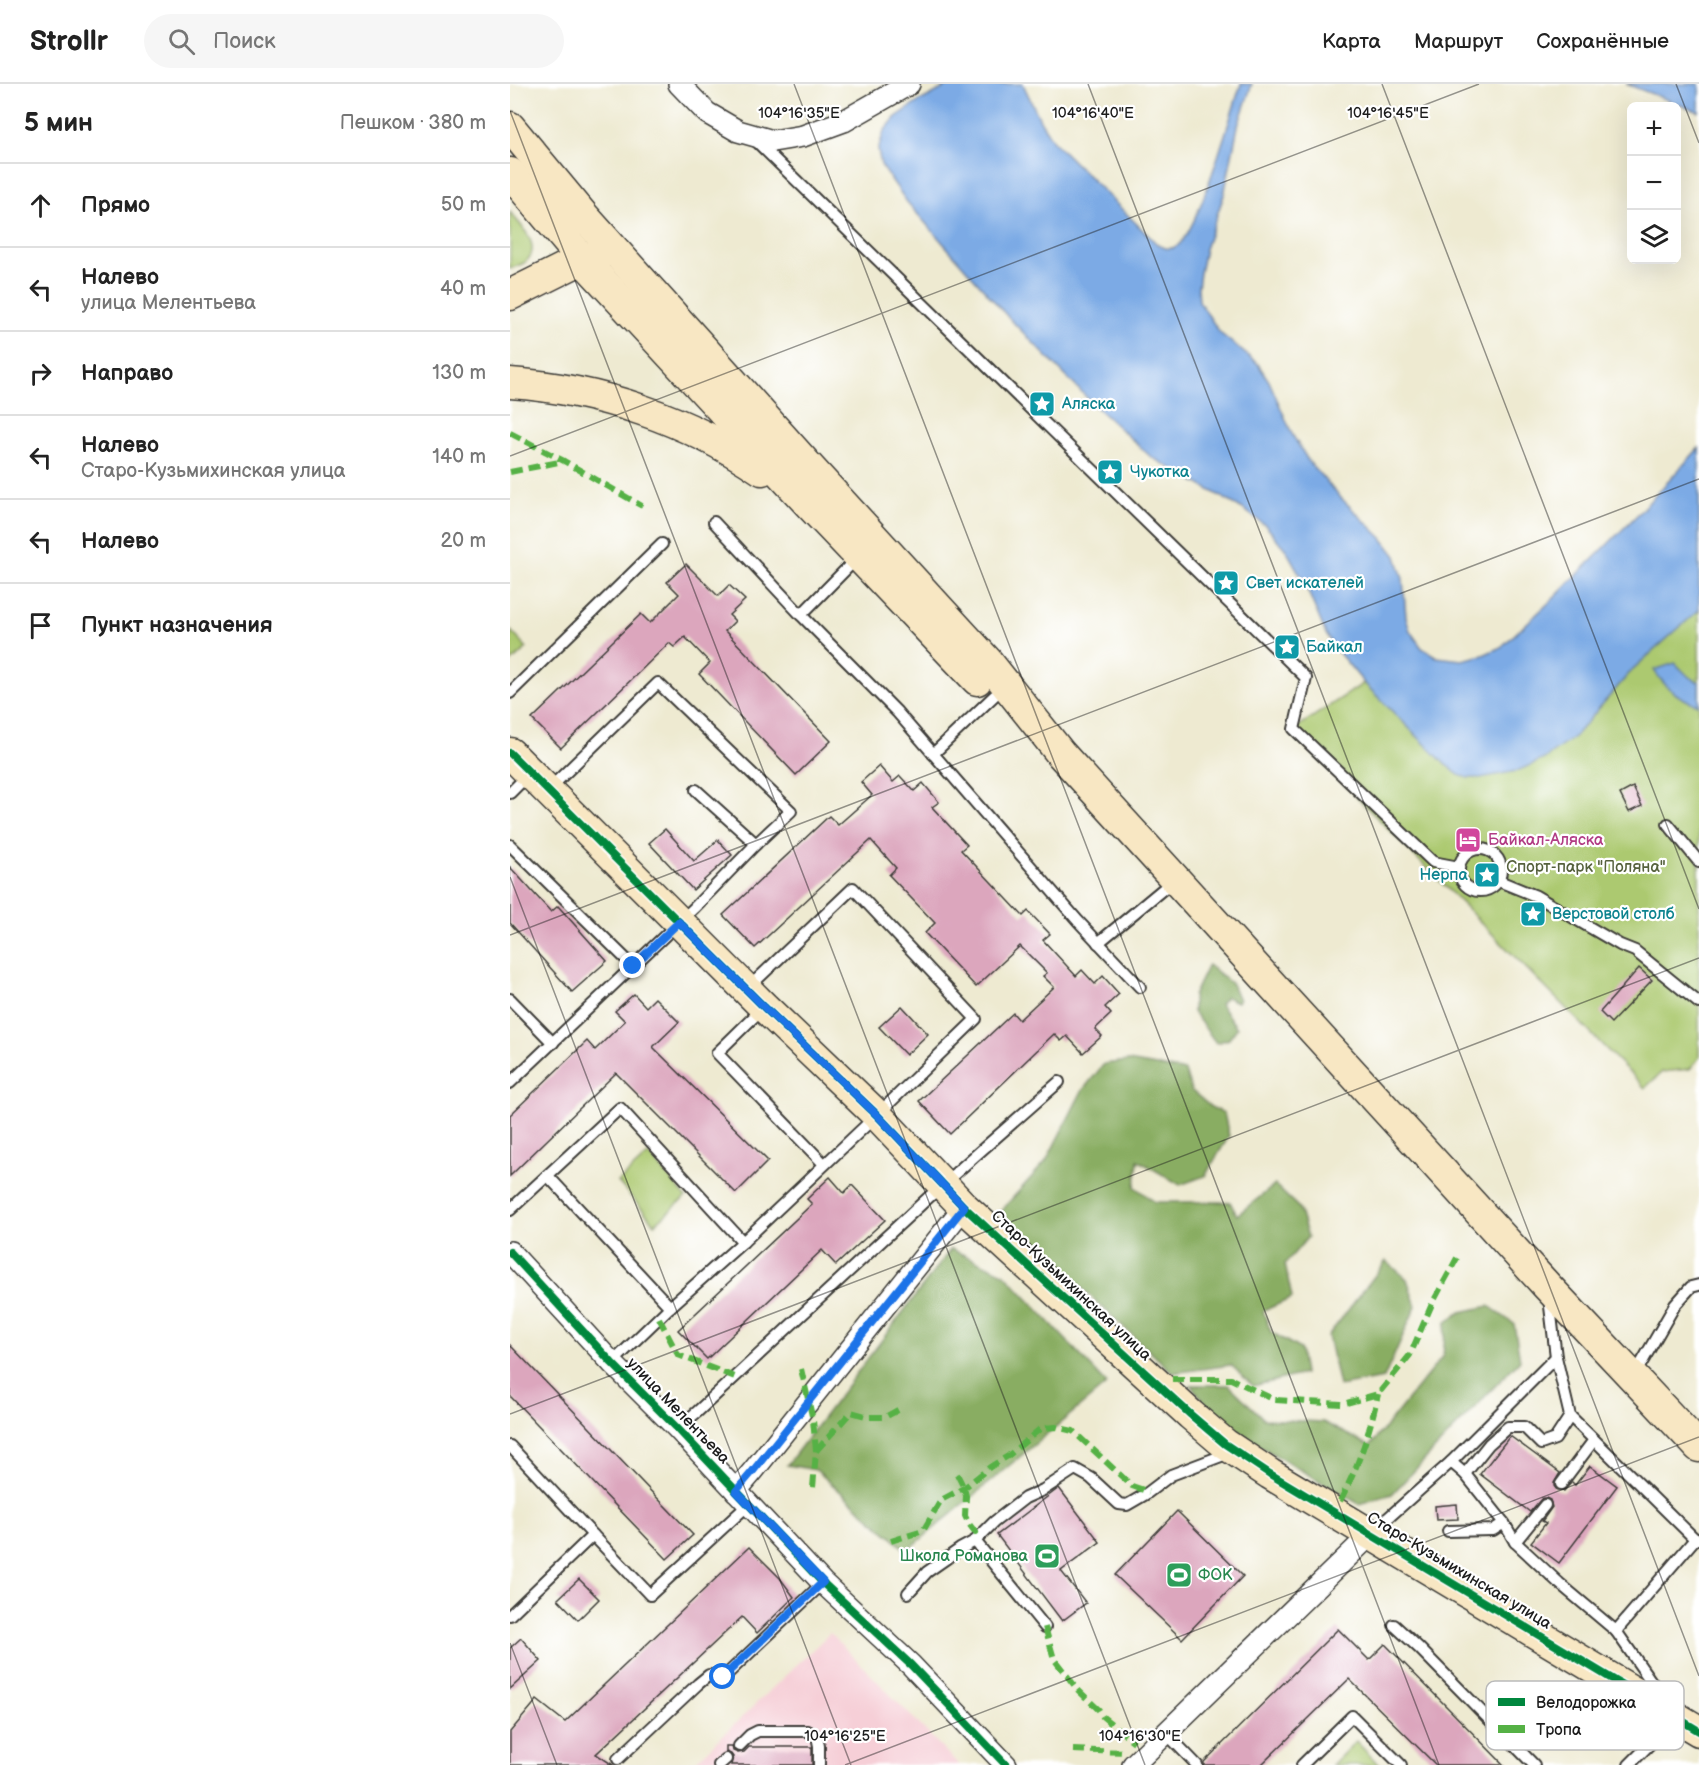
<!DOCTYPE html>
<html lang="ru">
<meta charset="utf-8">
<style>
:root{--surface:#fff;--page:#f6f6f6;--text:#222;--muted:#767676;--line:#e0e0e0}
body{margin:0;font-family:"Balsamiq Sans",sans-serif;background:var(--page);color:var(--text)}
.controls{position:absolute;right:18px;top:18px;display:grid;overflow:hidden;border-radius:9px;box-shadow:0 6px 24px #0002}
.controls button{width:54px;height:54px;display:grid;place-items:center;padding:0;border:0;border-bottom:2px solid var(--line);background:var(--surface);color:var(--text);font:30px sans-serif}
.stop{position:absolute;width:18px;height:18px;margin:-14px;border:4px solid #1a73e8;border-radius:50%;background:#fff}
.stop.end{background:#1a73e8;border-color:#fff;box-shadow:0 2px 6px #0008}
.list{margin:0;padding:0;list-style:none}
h2{display:flex;justify-content:space-between;align-items:center;height:78px;margin:0;padding:0 24px;font-size:26px}
h2 small{font-size:20px;font-weight:400;color:var(--muted)}
.list li{display:grid;grid-template-columns:39px 1fr auto;gap:18px;align-items:center;box-sizing:border-box;height:84px;padding:0 24px;border-top:2px solid var(--line)}
.list b{display:block;font-size:22px;white-space:nowrap}
.list p{margin:0;font-size:20px;white-space:nowrap;color:var(--muted)}
.list em{font-size:20px;font-style:normal;color:var(--muted)}
.icon{flex:none;width:33px;height:33px;fill:none;stroke:currentColor;stroke-width:2;stroke-linecap:round;stroke-linejoin:round}
.map{position:relative;flex:none;width:1189px;height:1681px;overflow:hidden}
header{display:flex;align-items:center;gap:36px;box-sizing:border-box;height:84px;padding:0 30px;background:var(--surface);border-bottom:2px solid var(--line)}
header strong{font-size:28px}
nav{display:flex;gap:33px;margin-inline-start:auto;font-size:21px}
.search{width:420px;height:54px;background:var(--page);display:flex;align-items:center;gap:15px;box-sizing:border-box;padding:0 21px;border-radius:33px;color:var(--muted);font-size:22px}
main{display:flex}
aside{flex:1;background:var(--surface)}
.map>svg:first-child{display:block}
.built{fill:#f6cfd7}
.green{fill:#acc96f;stroke:#647246;stroke-width:1.5}
.forest{fill:#89ad62;stroke:#52643f;stroke-width:1.5}
.water{fill:#7baae5;stroke:#4c6380;stroke-width:1.5}
.building{fill:#dca6bd}
.lines{fill:none;stroke-linecap:round;stroke-linejoin:round}
.lane-casing{stroke:#3c3b37;stroke-width:14}
.street-casing{stroke:#3c3b37;stroke-width:24}
.secondary-casing{stroke:#3c3b37;stroke-width:33}
.lane{stroke:#fff;stroke-width:10}
.street{stroke:#fff;stroke-width:21}
.secondary{stroke:#f8e7c3;stroke-width:30}
.quiet{stroke:#55b145;stroke-width:6;stroke-dasharray:12 6;stroke-linecap:butt}
.cycleway-casing{stroke:#fff;stroke-width:11}
.cycleway{stroke:#00873e;stroke-width:8}
.route{stroke:#1a73e8;stroke-width:8}
.ticks{fill:none;stroke:#1c1c1c;stroke-width:1.5;stroke-opacity:0.45}
.labels{text-anchor:middle;dominant-baseline:central;stroke-width:4.5;stroke-linejoin:round;paint-order:stroke}
.culture-label{font-size:16px;fill:#0d838f;stroke:#fff;text-anchor:start}
.hotel-label{font-size:16px;fill:#b23c85;stroke:#fff;text-anchor:start}
.park-label{font-size:16px;fill:#56613d;stroke:#fff}
.street-label{font-size:16px;fill:#1c1c1c;stroke:#fff}
.leisure-label{font-size:16px;fill:#27864d;stroke:#fff;text-anchor:end}
.key{fill:#fff;stroke:#bbb;stroke-width:1.5}
.key-label{font-size:16px;fill:#1c1c1c}
.ticks-label{font-size:15px;text-anchor:middle;fill:#1c1c1c;stroke:#fff;stroke-width:4.5;stroke-linejoin:round;paint-order:stroke}
</style>
<header>
<strong>Strollr</strong>
<div class="search"><svg class="icon" aria-label="search" viewBox="0 0 24 24"><circle cx="10" cy="10" r="6"/><path d="M15 15l6 6"/></svg>Поиск</div>
<nav><a>Карта</a><a>Маршрут</a><a>Сохранённые</a></nav>
</header>
<main>
<aside>
<h2>5 мин<small>Пешком · 380 m</small></h2>
<ul class="list">
<li><svg class="icon" aria-label="ahead" viewBox="0 0 24 24"><path d="M12 20V5M6 11l6-6 6 6"/></svg><div><b>Прямо</b></div><em>50 m</em></li>
<li><svg class="icon" aria-label="left" viewBox="0 0 24 24"><path d="M17 20v-9H6M10 6l-5 5 5 5"/></svg><div><b>Налево</b><p>улица Мелентьева</p></div><em>40 m</em></li>
<li><svg class="icon" aria-label="right" viewBox="0 0 24 24"><path d="M7 20v-9h11M14 6l5 5-5 5"/></svg><div><b>Направо</b></div><em>130 m</em></li>
<li><svg class="icon" aria-label="left" viewBox="0 0 24 24"><path d="M17 20v-9H6M10 6l-5 5 5 5"/></svg><div><b>Налево</b><p>Старо-Кузьмихинская улица</p></div><em>140 m</em></li>
<li><svg class="icon" aria-label="left" viewBox="0 0 24 24"><path d="M17 20v-9H6M10 6l-5 5 5 5"/></svg><div><b>Налево</b></div><em>20 m</em></li>
<li><svg class="icon" aria-label="arrive" viewBox="0 0 24 24"><path d="M6 21V4h12l-3 4 3 4H6"/></svg><div><b>Пункт назначения</b></div></li>
</ul>
</aside>
<div class="map">
<svg width="1189" height="1681" viewBox="0 0 1189 1681">
<rect width="100%" height="100%" fill="#fff"/>
<filter id="ink" filterUnits="userSpaceOnUse"><feTurbulence type="fractalNoise" baseFrequency=".0167" numOctaves="2"/><feDisplacementMap in="SourceGraphic" scale="12" xChannelSelector="R" yChannelSelector="G"/><feConvolveMatrix kernelMatrix="1 2 1 2 8 2 1 2 1" color-interpolation-filters="sRGB"/></filter>
<filter id="wash" filterUnits="userSpaceOnUse"><feTurbulence type="fractalNoise" baseFrequency=".008" numOctaves="4" result="noise"/><feDisplacementMap in="SourceGraphic" scale="24" xChannelSelector="R" yChannelSelector="G"/><feGaussianBlur stdDeviation="1.35" result="paint"/><feColorMatrix in="noise" values="0 0 0 0 0 0 0 0 0 0 0 0 0 0 0 0 0 1.4 0 .05"/><feComposite in="paint" operator="in"/></filter>
<g filter="url(#wash)">
<rect width="100%" height="100%" fill="#eeead1"/>
<path class="built" d="M 320,1549 L 449,1681 L 182,1681 Z"/>
<g class="green">
<path d="M 0,128 C 10,140 35,164 14,179 C 10,181 4,183 0,185 Z"/>
<path d="M 1189,526 L 1189,974 L 1180,985 L 1152,988 L 1135,1004 L 781,647 L 854,599 L 935,680 L 949,691 L 1064,653 L 1123,585 Z"/>
<path d="M 1,547 L 17,564 L 0,579 L 0,548 Z"/>
<path d="M 139,1070 L 176,1113 L 145,1140 L 108,1098 Z"/>
<path d="M 846,1657 L 869,1681 L 822,1681 Z"/>
</g>
<g class="forest">
<path d="M 698,881 L 722,900 L 729,916 L 727,918 L 716,913 L 710,920 L 727,944 L 719,955 L 706,959 L 683,928 L 683,912 Z"/>
<path d="M 618,977 L 675,987 L 681,1006 L 701,1023 L 714,1029 L 719,1052 L 695,1092 L 670,1101 L 628,1076 L 625,1103 L 645,1118 L 720,1118 L 727,1131 L 765,1101 L 789,1124 L 798,1153 L 775,1180 L 782,1214 L 753,1227 L 761,1248 L 790,1265 L 794,1290 L 743,1302 L 721,1281 L 663,1289 L 490,1128 L 536,1077 L 572,1007 L 594,980 Z"/>
<path d="M 441,1165 L 494,1189 L 597,1300 L 397,1467 L 306,1386 L 277,1381 Z"/>
<path d="M 876,1177 L 897,1195 L 906,1222 L 874,1294 L 829,1302 L 818,1252 Z"/>
<path d="M 979,1222 L 1004,1240 L 1010,1276 L 882,1410 L 849,1420 L 746,1360 L 702,1328 L 681,1301 L 719,1301 L 754,1335 L 813,1338 L 860,1362 L 933,1272 L 936,1238 L 951,1228 Z"/>
</g>
<g class="water">
<path d="M 441,0 L 513,0 L 531,38 L 543,57 L 646,159 C 653,164 659,167 667,162 C 688,149 721,29 731,0 L 742,0 L 728,42 L 714,111 L 695,165 L 690,189 L 688,204 L 689,217 L 710,249 L 748,280 L 759,297 L 783,352 L 799,378 L 831,414 L 872,454 L 886,472 L 893,495 L 896,533 L 900,547 L 912,564 L 927,573 L 952,576 L 973,571 L 991,563 L 1043,515 L 1127,431 L 1189,364 L 1189,526 L 1123,585 L 1064,653 L 1034,675 L 1007,687 L 970,694 L 958,694 L 949,691 L 935,680 L 854,599 L 824,563 L 816,550 L 793,496 L 776,466 L 756,442 L 733,425 L 641,373 L 585,322 L 498,233 L 397,118 L 371,81 L 368,66 L 374,47 L 386,33 L 410,17 Z"/>
<path d="M 1116,0 L 1189,0 L 1189,28 Z"/>
<path d="M 1165,579 L 1179,593 L 1189,598 L 1189,621 C 1169,615 1155,604 1144,586 Z"/>
</g>
<g id="blocks">
<g class="building">
<path d="M 176,480 L 208,512 L 219,501 L 235,516 L 219,531 L 225,537 L 215,547 L 321,657 L 286,691 L 189,590 L 200,579 L 175,553 L 164,563 L 159,559 L 51,664 L 22,635 L 131,530 L 140,539 L 169,510 L 157,498 Z"/>
<path d="M 369,682 L 383,698 L 390,692 L 404,707 L 413,699 L 429,718 L 422,723 L 457,761 L 451,766 L 513,832 L 518,827 L 540,850 L 533,856 L 566,892 L 572,886 L 585,900 L 593,892 L 609,910 L 595,923 L 601,930 L 585,945 L 592,952 L 573,969 L 557,952 L 551,957 L 544,950 L 440,1050 L 409,1017 L 503,929 L 509,936 L 544,903 L 533,892 L 537,889 L 510,862 L 466,903 L 415,849 L 425,839 L 379,791 L 386,784 L 361,756 L 245,864 L 213,831 L 319,732 L 328,741 L 362,711 L 351,698 Z"/>
<path d="M 1123,703 L 1132,722 L 1119,728 L 1110,710 Z"/>
<path d="M 155,745 L 184,777 L 208,756 L 222,771 L 183,806 L 139,759 Z"/>
<path d="M 0,783 L 41,828 L 48,822 L 97,877 L 62,908 L 0,839 Z"/>
<path d="M 1129,884 L 1142,896 L 1101,939 L 1090,928 Z"/>
<path d="M 124,910 L 136,923 L 145,914 L 169,938 L 143,963 L 258,1077 L 226,1109 L 106,989 L 0,1092 L 0,1031 L 77,957 L 85,966 L 115,937 L 105,927 Z"/>
<path d="M 392,922 L 418,950 L 396,971 L 369,943 Z"/>
<path d="M 320,1093 L 334,1109 L 342,1101 L 375,1136 L 326,1181 L 312,1166 L 197,1275 L 168,1246 L 302,1120 L 297,1115 Z"/>
<path d="M 0,1261 L 183,1451 L 157,1475 L 0,1312 Z"/>
<path d="M 1000,1352 L 1050,1389 L 1044,1399 L 1044,1402 L 1047,1406 L 1054,1407 L 1062,1398 L 1065,1401 L 1080,1382 L 1107,1402 L 1049,1479 L 1021,1458 L 1036,1439 L 1032,1437 L 1042,1423 L 1040,1416 L 1036,1414 L 1032,1414 L 1020,1428 L 970,1390 Z"/>
<path d="M 549,1404 L 590,1458 L 551,1487 L 576,1519 L 552,1537 L 487,1451 Z"/>
<path d="M 947,1420 L 948,1435 L 926,1436 L 925,1422 Z"/>
<path d="M 667,1427 L 733,1492 L 672,1555 L 605,1491 Z"/>
<path d="M 239,1463 L 270,1494 L 284,1513 L 247,1549 L 232,1533 L 86,1670 L 103,1681 L 0,1681 L 0,1648 L 27,1616 L 55,1638 Z"/>
<path d="M 69,1495 L 89,1515 L 68,1536 L 48,1515 Z"/>
<path d="M 828,1545 L 859,1576 L 875,1560 L 994,1681 L 926,1681 L 839,1595 L 751,1681 L 694,1681 L 694,1678 Z"/>
<path d="M 11,1554 L 31,1577 L 0,1605 L 0,1564 Z"/>
<path d="M 216,1662 L 222,1662 L 223,1667 L 228,1669 L 234,1668 L 239,1663 L 302,1663 L 302,1681 L 221,1681 L 223,1673 L 221,1670 L 216,1668 Z"/>
</g>
</g>
</g>
<g filter="url(#ink)">
<use href="#blocks" fill-opacity="0" stroke="#3c3b37" stroke-width="1.5"/>
<g class="lines">
<defs>
<g id="lane">
<path d="M 245,56 L 796,594 L 784,645 L 923,778 L 949,783"/>
<path d="M 204,438 L 291,531 L 387,628 L 568,837 L 630,903"/>
<path d="M 291,531 L 347,474"/>
<path d="M 0,609 L 152,460"/>
<path d="M 423,670 L 484,612"/>
<path d="M 186,706 L 246,760"/>
<path d="M 0,709 L 19,690"/>
<path d="M 1158,740 L 1189,778"/>
<path d="M 0,761 L 123,882"/>
<circle cx="970" cy="786" r="21"/>
<path d="M 989,797 L 1026,812 L 1110,861 L 1125,867 L 1189,919"/>
<path d="M 588,859 L 664,796"/>
<path d="M 0,915 L 43,959"/>
<path d="M 253,924 L 207,969 L 314,1080"/>
<path d="M 0,999 L 184,824 L 246,760 L 281,727 L 148,599 L 39,705"/>
<path d="M 38,1092 L 160,1223"/>
<path d="M 0,1126 L 110,1024 L 233,1158"/>
<path d="M 1039,1214 L 1046,1273 L 1060,1332 L 1185,1455 L 1189,1455"/>
<path d="M 102,1279 L 160,1223 L 233,1158 L 367,1031 L 466,935 L 343,804 L 237,905"/>
<path d="M 1124,1292 L 1165,1221 L 1181,1203 L 1189,1201"/>
<path d="M 167,1344 L 187,1328 L 432,1101 L 549,998"/>
<path d="M 0,1362 L 83,1451"/>
<path d="M 941,1378 L 955,1390 L 994,1439 L 1005,1458 L 1049,1499 L 1106,1547 L 1185,1455"/>
<path d="M 955,1390 L 979,1360 L 998,1343 L 1014,1343 L 1031,1360 L 1045,1355 L 1060,1332"/>
<path d="M 1051,1400 L 1084,1356"/>
<path d="M 938,1447 L 983,1446 L 994,1439"/>
<path d="M 861,1449 L 941,1378 L 1046,1273"/>
<path d="M 465,1457 L 535,1543"/>
<path d="M 1005,1458 L 1035,1421"/>
<path d="M 398,1509 L 417,1488 L 450,1465 L 465,1457 L 484,1438 L 515,1414 L 533,1406 L 565,1385 L 581,1394 L 609,1420 L 617,1421 L 636,1410 L 661,1391 L 719,1369"/>
<path d="M 0,1531 L 83,1451 L 140,1511 L 239,1420"/>
<path d="M 884,1541 L 909,1564 L 1024,1681"/>
<path d="M 1106,1547 L 1152,1613"/>
<path d="M 656,1649 L 687,1681"/>
<path d="M 229,1662 L 240,1651 L 248,1647 L 298,1647 L 307,1652 L 309,1662 L 309,1681"/>
<path d="M 108,1675 L 188,1600 L 199,1591 L 214,1593 L 313,1499"/>
<path d="M 209,1681 L 216,1675"/>
<path d="M 792,1681 L 842,1632 L 891,1681"/>
<path d="M 1119,1681 L 1165,1635"/>
</g>
<g id="street">
<path d="M 169,0 L 197,29 L 228,47 L 263,57 L 293,52 L 334,37 L 399,0"/>
<path d="M 0,1168 L 102,1279 L 167,1344 L 313,1499 L 401,1581 L 496,1681"/>
<path d="M 226,1407 L 243,1387 L 454,1123"/>
<path d="M 623,1681 L 861,1450"/>
</g>
<g id="secondary">
<path d="M 0,43 L 73,131 L 300,384 L 478,578 L 551,670 L 1037,1202 L 1189,1363"/>
<path d="M 0,89 L 72,175 L 298,419 L 467,596"/>
<path d="M 0,211 L 72,175 L 89,171"/>
<path d="M 0,299 C 89,305 179,336 252,386"/>
<path d="M 0,669 L 254,923 L 367,1031 L 454,1123 L 681,1331 L 715,1360 L 760,1390 L 1189,1647"/>
</g>
</defs>
<use href="#lane" class="lane-casing"/>
<use href="#street" class="street-casing"/>
<use href="#secondary" class="secondary-casing"/>
<use href="#lane" class="lane"/>
<use href="#street" class="street"/>
<use href="#secondary" class="secondary"/>
<g class="quiet">
<path d="M 0,349 L 54,377 L 132,422"/>
<path d="M 0,388 L 54,377"/>
<path d="M 149,1234 L 168,1271 L 225,1293"/>
<path d="M 291,1285 L 303,1336 L 306,1367 L 303,1404"/>
<path d="M 662,1295 L 721,1295 L 765,1316 L 833,1320 L 868,1310 L 900,1271 L 922,1220 L 947,1174"/>
<path d="M 306,1367 L 341,1328 L 359,1333 L 375,1333 L 388,1326"/>
<path d="M 447,1390 L 454,1404 L 456,1412 L 455,1432 L 459,1440 L 469,1453"/>
<path d="M 830,1417 C 848,1383 860,1348 868,1310"/>
<path d="M 381,1457 L 413,1447 L 431,1416 L 454,1404 L 480,1383 L 498,1372 L 531,1344 L 546,1343 L 563,1347 L 622,1402 L 639,1408"/>
<path d="M 535,1543 L 544,1575 L 568,1606 L 589,1626 L 593,1633 L 624,1658"/>
<path d="M 563,1666 L 615,1668"/>
</g>
<defs>
<g id="cycleway">
<path d="M 0,669 L 254,923 L 367,1031 L 454,1123 L 681,1331 L 715,1360 L 760,1390 L 1189,1647"/>
<path d="M 0,1168 L 102,1279 L 167,1344 L 313,1499 L 401,1581 L 496,1681"/>
</g>
</defs>
<use href="#cycleway" class="cycleway-casing"/>
<use href="#cycleway" class="cycleway"/>
</g>
</g>
<g class="lines" filter="url(#ink)">
<path class="route" d="M 123,882 L 169,838 L 254,923 L 367,1031 L 454,1123 L 243,1387 L 226,1407 L 313,1498 L 213,1593"/>
</g>
<path class="ticks" d="M 284,0 L 929,1681M 578,0 L 1189,1592M 872,0 L 1189,825M 1166,0 L 1189,59M 0,27 L 635,1681M 0,372 L 969,0M 0,793 L 341,1681M 0,851 L 1189,395M 0,1330 L 1189,874M 0,1559 L 47,1681M 335,1681 L 1189,1353"/>
<defs>
<symbol id="sight-square" viewBox="-11 -11 22 22"><rect x="-9" y="-9" width="18" height="18" rx="4" fill="#0f9aa8" stroke="#fff"/><path d="M0-6L1.8-2.2L6-1.7L2.9 1.2L3.7 5.4L0 3.3L-3.7 5.4L-2.9 1.2L-6-1.7L-1.8-2.2Z" fill="#fff"/></symbol>
<symbol id="hotel-square" viewBox="-11 -11 22 22"><rect x="-9" y="-9" width="18" height="18" rx="4" fill="#d1479c" stroke="#fff"/><path d="M-6-4.5h1.5V1H6V5H4.5V3h-9V5H-6ZM-4 0a1.8 1.8 0 1 1 3.6 0ZM.5 0V-2.5h3Q6-2.5 6 0Z" fill="#fff"/></symbol>
<symbol id="stadium-square" viewBox="-11 -11 22 22"><rect x="-9" y="-9" width="18" height="18" rx="4" fill="#2e9e5b" stroke="#fff"/><path d="M0-5a6.5 5 0 1 0 0 10a6.5 5 0 1 0 0-10ZM-3.5-1.8h7v3.6h-7Z" fill="#fff"/></symbol>
</defs>
<g fill-rule="evenodd">
<use href="#sight-square" x="517" y="305" width="30" height="30"/>
<use href="#sight-square" x="585" y="373" width="30" height="30"/>
<use href="#sight-square" x="701" y="484" width="30" height="30"/>
<use href="#sight-square" x="762" y="548" width="30" height="30"/>
<use href="#hotel-square" x="943" y="741" width="30" height="30"/>
<use href="#sight-square" x="962" y="776" width="30" height="30"/>
<use href="#sight-square" x="1008" y="815" width="30" height="30"/>
<use href="#stadium-square" x="522" y="1457" width="30" height="30"/>
<use href="#stadium-square" x="654" y="1476" width="30" height="30"/>
</g>
<g class="labels">
<g class="culture-label">
<text x="552" y="320">Аляска</text>
<text x="620" y="388">Чукотка</text>
<text x="736" y="499">Свет искателей</text>
<text x="796" y="563">Байкал</text>
<text x="958" y="791" text-anchor="end">Нерпа</text>
<text x="1042" y="830">Верстовой столб</text>
</g>
<g class="hotel-label">
<text x="978" y="756">Байкал-Аляска</text>
</g>
<g class="park-label">
<text x="1076" y="783">Спорт-парк "Поляна"</text>
</g>
<g class="street-label">
<text transform="translate(561 1202) rotate(43)">Старо-Кузьмихинская улица</text>
<text transform="translate(168 1327) rotate(46)">улица Мелентьева</text>
<text transform="translate(949 1487) rotate(31)">Старо-Кузьмихинская улица</text>
</g>
<g class="leisure-label">
<text x="518" y="1472">Школа Романова</text>
<text x="688" y="1491" text-anchor="start">ФОК</text>
</g>
</g>
<rect x="976" y="1597" width="198" height="69" rx="9" class="key"/>
<rect x="988" y="1614" width="27" height="8" fill="#00873e"/>
<rect x="988" y="1641" width="27" height="8" fill="#55b145"/>
<g class="key-label">
<text x="1026" y="1624">Велодорожка</text>
<text x="1026" y="1651">Тропа</text>
</g>
<g class="ticks-label">
<text x="289" y="34">104°16'35"E</text>
<text x="583" y="34">104°16'40"E</text>
<text x="878" y="34">104°16'45"E</text>
<text x="335" y="1657">104°16'25"E</text>
<text x="630" y="1657">104°16'30"E</text>
</g>
</svg>
<div class="controls">
<button>+</button>
<button>−</button>
<button><svg class="icon" aria-label="layers" viewBox="0 0 24 24"><path d="M12 4l9 5-9 5-9-5zM3 14l9 5 9-5"/></svg></button>
</div>
<div class="stop" style="left:213px;top:1593px"></div>
<div class="stop end" style="left:123px;top:882px"></div>
</div>
</main>
